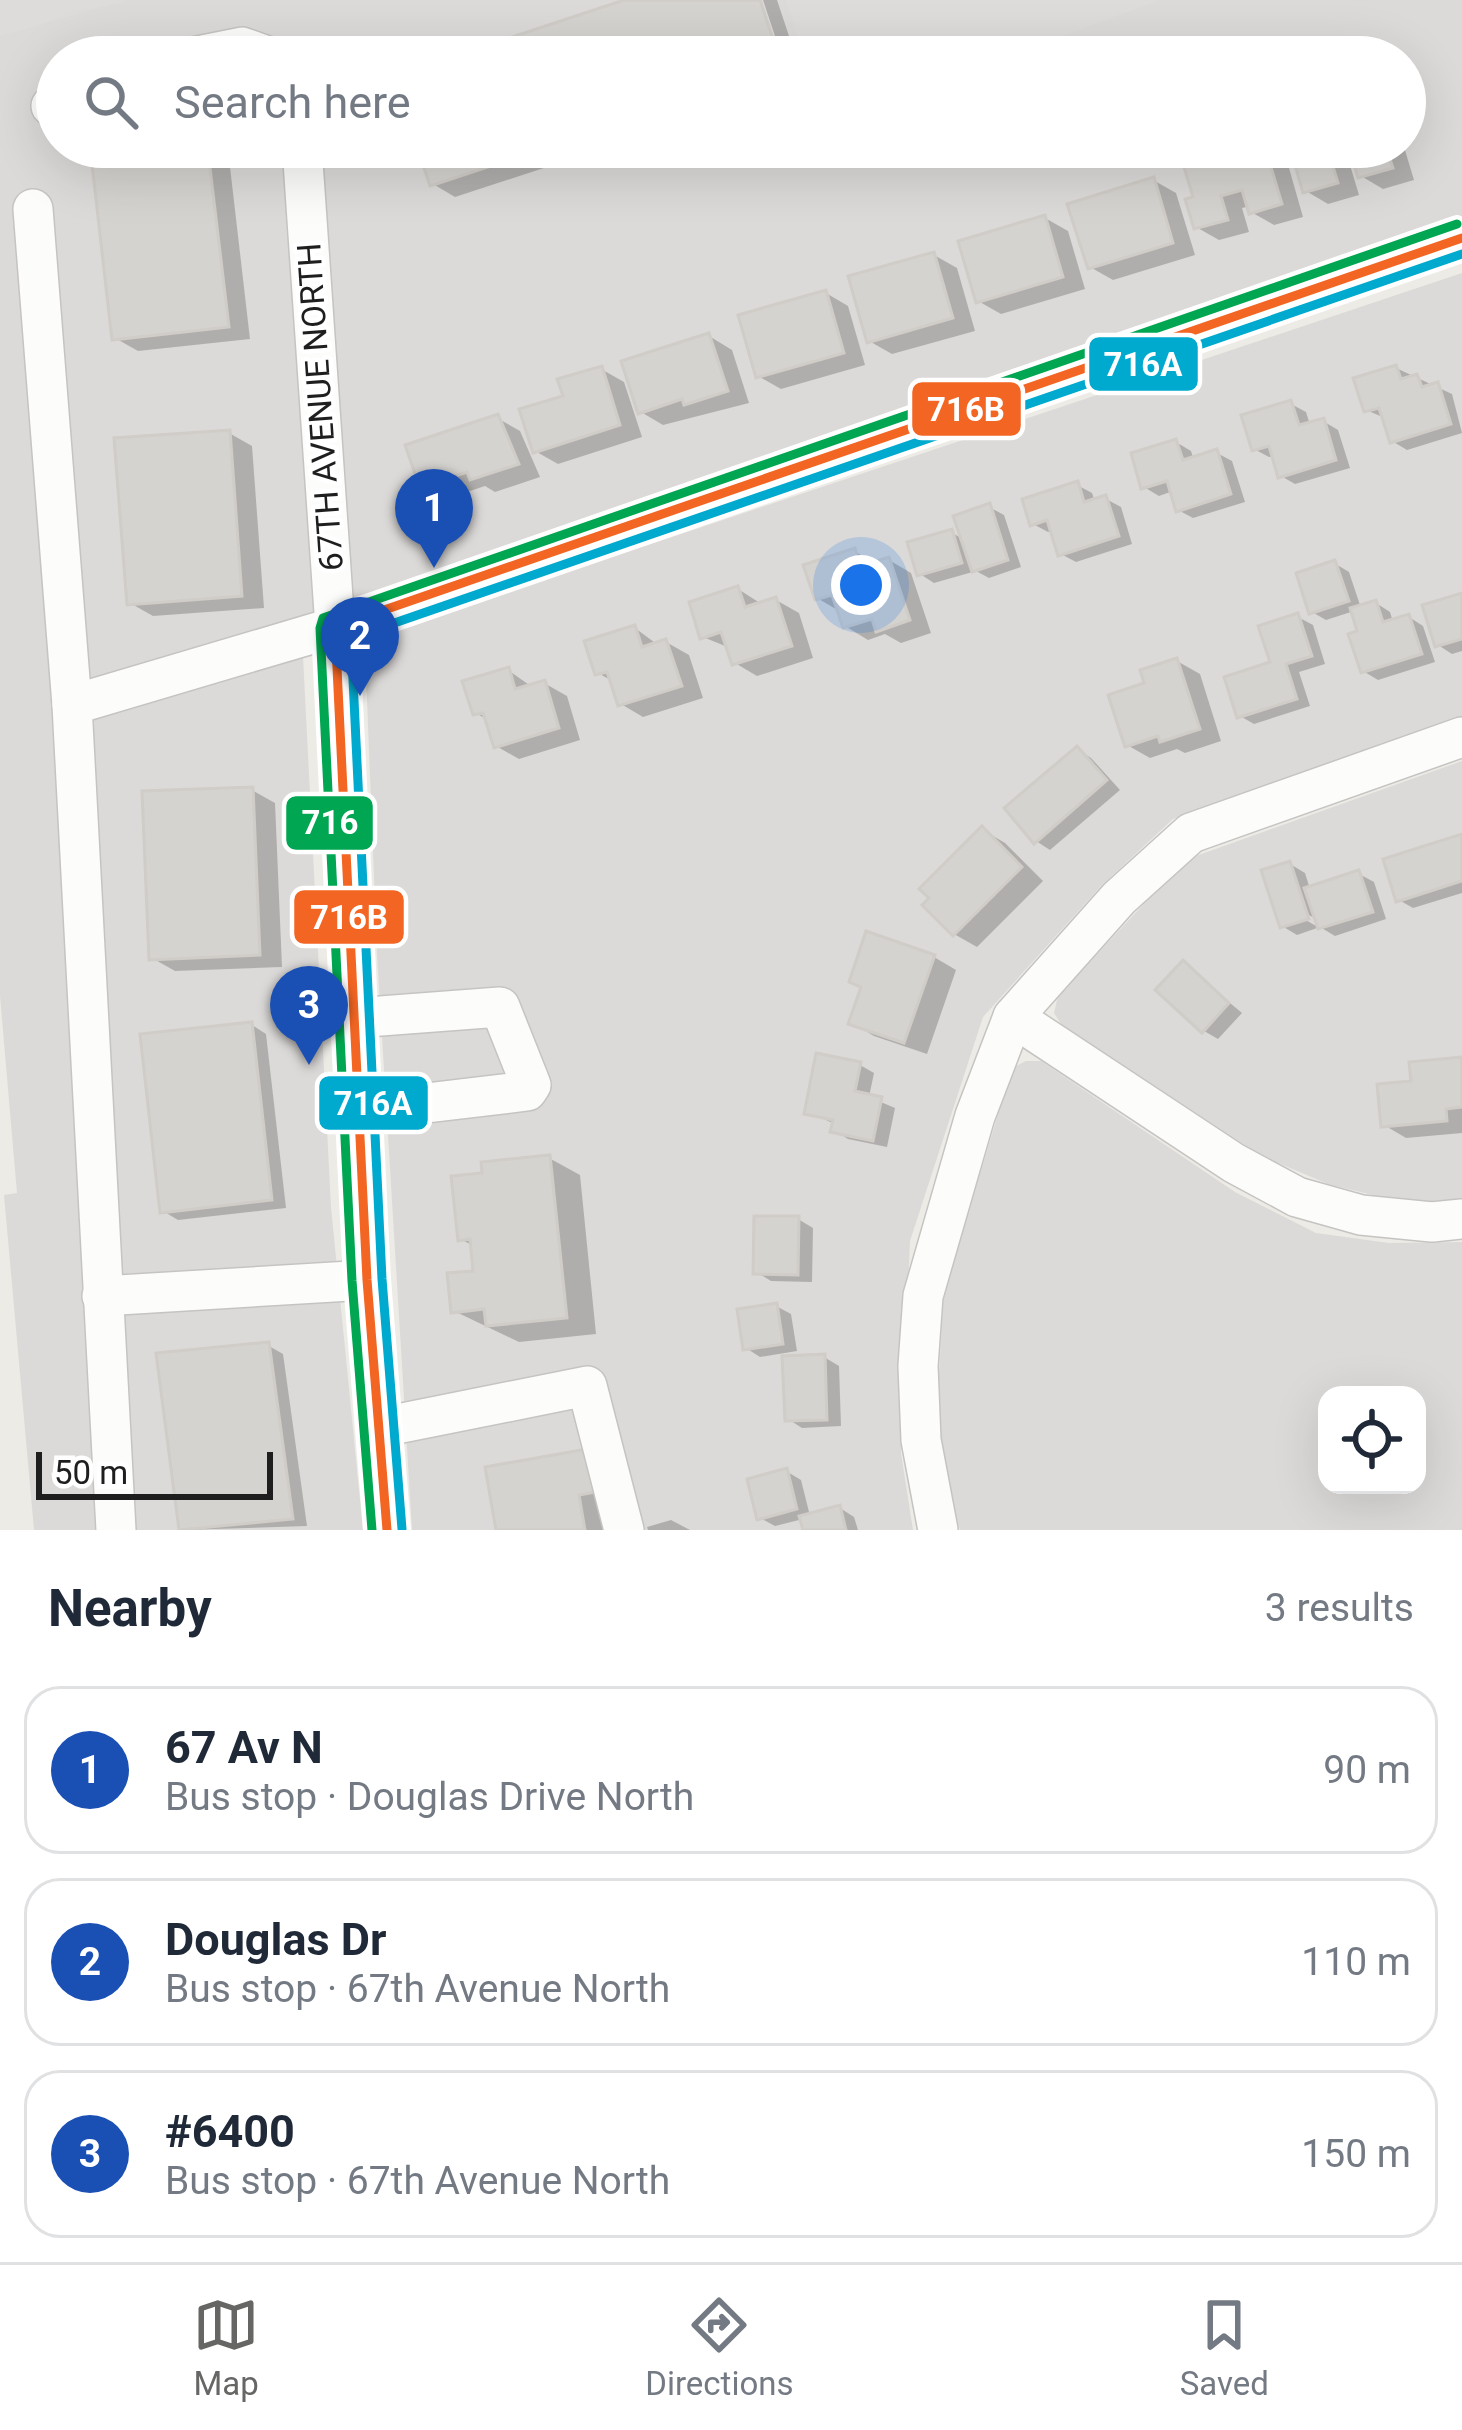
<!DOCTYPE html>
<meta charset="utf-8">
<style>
:root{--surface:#fff;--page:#f6f6f7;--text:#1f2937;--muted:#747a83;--line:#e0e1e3;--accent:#666664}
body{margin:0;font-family:Roboto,sans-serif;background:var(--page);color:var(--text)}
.controls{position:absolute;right:36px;bottom:36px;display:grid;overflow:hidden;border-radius:24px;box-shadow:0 12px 48px #0002}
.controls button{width:108px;height:108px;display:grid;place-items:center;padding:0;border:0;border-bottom:3px solid var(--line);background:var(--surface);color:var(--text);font:60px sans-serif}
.scale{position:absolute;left:36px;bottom:30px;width:237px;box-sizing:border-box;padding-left:12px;border:6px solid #1e1e1e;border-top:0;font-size:33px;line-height:42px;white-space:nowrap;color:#1e1e1e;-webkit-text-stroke:9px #fff;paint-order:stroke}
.you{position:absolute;left:861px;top:585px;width:42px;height:42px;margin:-30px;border:9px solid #fff;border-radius:50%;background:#1a73e8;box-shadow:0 0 0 18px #1a73e833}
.badge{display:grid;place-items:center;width:78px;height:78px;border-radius:50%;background:var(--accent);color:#fff;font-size:39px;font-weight:700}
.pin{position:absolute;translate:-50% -99px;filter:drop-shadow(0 3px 6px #0008)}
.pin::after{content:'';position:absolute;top:63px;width:42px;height:36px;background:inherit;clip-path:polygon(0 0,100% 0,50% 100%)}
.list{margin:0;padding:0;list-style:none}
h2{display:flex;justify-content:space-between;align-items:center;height:156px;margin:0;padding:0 48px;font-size:51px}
h2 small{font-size:39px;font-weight:400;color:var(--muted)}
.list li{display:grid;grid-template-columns:78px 1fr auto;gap:36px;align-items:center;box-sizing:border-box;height:168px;margin:0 24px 24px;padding:0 24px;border:3px solid var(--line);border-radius:36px}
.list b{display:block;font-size:45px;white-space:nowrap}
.list p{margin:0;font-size:39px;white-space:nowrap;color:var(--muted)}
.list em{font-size:39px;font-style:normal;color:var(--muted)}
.icon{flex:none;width:66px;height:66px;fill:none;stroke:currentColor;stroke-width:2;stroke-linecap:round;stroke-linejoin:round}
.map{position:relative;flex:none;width:1462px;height:1530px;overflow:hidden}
.search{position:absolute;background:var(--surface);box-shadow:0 12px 48px #0002;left:36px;right:36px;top:36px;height:132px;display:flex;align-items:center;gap:30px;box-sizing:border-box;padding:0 42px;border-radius:66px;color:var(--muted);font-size:45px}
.sheet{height:732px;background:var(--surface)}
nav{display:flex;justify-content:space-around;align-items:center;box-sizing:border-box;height:168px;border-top:3px solid var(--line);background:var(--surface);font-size:33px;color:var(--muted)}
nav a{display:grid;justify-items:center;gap:6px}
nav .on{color:var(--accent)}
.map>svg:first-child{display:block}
.residential{fill:#dcdad8;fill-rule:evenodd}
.parking{fill:#dddcda}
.shadow{fill:#0003;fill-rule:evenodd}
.building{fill:#d5d3cf;stroke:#d0ccc7;stroke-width:3}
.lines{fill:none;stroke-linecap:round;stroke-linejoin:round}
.minor-casing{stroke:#c5c4c2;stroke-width:42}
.minor{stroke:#fcfcfb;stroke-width:39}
.bus-1-casing{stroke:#fff;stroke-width:18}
.bus-2-casing{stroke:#fff;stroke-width:18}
.bus-3-casing{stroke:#fff;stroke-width:18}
.bus-1{stroke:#f26522;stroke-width:9}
.bus-2{stroke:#00a9ce;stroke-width:9}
.bus-3{stroke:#00a651;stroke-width:9}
.labels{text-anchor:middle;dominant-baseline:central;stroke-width:9;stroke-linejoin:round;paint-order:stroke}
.street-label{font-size:33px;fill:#1e1e1e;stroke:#fff}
.line-badge{stroke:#fff;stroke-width:4.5}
.badge-label{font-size:33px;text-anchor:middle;font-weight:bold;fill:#fff}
</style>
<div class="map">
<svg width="1462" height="1530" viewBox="0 0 1462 1530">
<rect width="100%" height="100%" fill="#edebe6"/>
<g class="residential">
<path d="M 0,0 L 1462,0 L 1462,218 L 1230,294 L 301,617 L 331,1207 L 363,1530 L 34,1530 L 4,1195 L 17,1193 L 0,996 ZM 57,57 L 1405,57 L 1405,147 L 57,147 Z"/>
<path d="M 1462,273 L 1462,717 L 1173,819 L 1101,886 L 983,1017 L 910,1241 L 901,1453 L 913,1530 L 412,1530 L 377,954 L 365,649 L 370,638 Z"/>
<path d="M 1462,761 L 1462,1204 L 1401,1202 L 1328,1184 L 1262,1156 L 1061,1024 L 1054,1013 L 1058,996 L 1167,879 L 1196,856 Z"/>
<path d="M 1026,1061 L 1041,1061 L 1235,1192 L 1316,1233 L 1389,1243 L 1462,1242 L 1462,1530 L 960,1530 L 942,1467 L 938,1387 L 944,1293 L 1012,1068 ZM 1327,1395 L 1417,1395 L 1417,1485 L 1327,1485 Z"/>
</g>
<g class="parking">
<path d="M 0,0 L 128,0 L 0,36 Z"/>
<path d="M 786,0 L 1160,0 L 1005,57 L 804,57 Z"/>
</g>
<g class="shadow">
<path d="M 763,0 L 777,0 L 796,57 L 782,57 Z"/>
<path d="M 420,147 L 608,147 L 455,197 L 433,184 Z"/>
<path d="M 1181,147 L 1283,147 L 1303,217 L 1274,225 L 1251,212 L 1250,206 L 1242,208 L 1249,232 L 1219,240 L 1196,227 L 1197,199 Z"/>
<path d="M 1308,147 L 1404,147 L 1414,180 L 1383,189 L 1361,176 L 1357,163 L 1350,165 L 1359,195 L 1328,204 L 1306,191 L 1311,156 Z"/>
<path d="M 208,154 L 230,167 L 250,339 L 138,351 L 115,338 Z"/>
<path d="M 1153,180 L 1176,193 L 1195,255 L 1113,280 L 1090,267 Z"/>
<path d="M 1045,218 L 1068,231 L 1085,289 L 1001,314 L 978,301 Z"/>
<path d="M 934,255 L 957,268 L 975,331 L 892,354 L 869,341 Z"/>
<path d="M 826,293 L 848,306 L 865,365 L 781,389 L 758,376 Z"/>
<path d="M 709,336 L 732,350 L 749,403 L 663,425 L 641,412 Z"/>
<path d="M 1396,368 L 1452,394 L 1462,433 L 1407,450 L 1392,441 L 1385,418 L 1366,410 Z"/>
<path d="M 601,369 L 624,382 L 642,437 L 558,464 L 535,451 L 566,397 Z"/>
<path d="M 1291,404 L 1306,412 L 1310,425 L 1323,421 L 1338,430 L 1350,468 L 1295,484 L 1281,476 L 1275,456 L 1269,457 L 1254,449 Z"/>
<path d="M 497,418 L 520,431 L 540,477 L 495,492 L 485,486 L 446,499 L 423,486 Z"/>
<path d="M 229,433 L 252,446 L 264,608 L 153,616 L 130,603 Z"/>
<path d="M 1176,442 L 1191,451 L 1194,460 L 1217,453 L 1232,461 L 1245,502 L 1193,518 L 1178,510 L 1173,491 L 1159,496 L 1144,487 Z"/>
<path d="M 1077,485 L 1092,493 L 1095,502 L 1106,499 L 1121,507 L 1132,544 L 1076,562 L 1061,554 L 1053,530 L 1048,532 L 1033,524 Z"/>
<path d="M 989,507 L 1004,515 L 1021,567 L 989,578 L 976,571 L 934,583 L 920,574 L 951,532 L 964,540 Z"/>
<path d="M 854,551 L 876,564 L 889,560 L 911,573 L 931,633 L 901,643 L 885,634 L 868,640 L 845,626 L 841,612 L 817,598 Z"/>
<path d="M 1334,563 L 1349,572 L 1361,608 L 1376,603 L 1390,612 L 1393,622 L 1409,617 L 1423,626 L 1435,662 L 1378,680 L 1363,671 L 1361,633 L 1354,611 L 1326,620 L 1312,612 Z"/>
<path d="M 738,589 L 760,603 L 776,600 L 799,613 L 813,658 L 757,676 L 735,663 L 730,648 L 703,637 Z"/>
<path d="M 1462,596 L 1462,651 L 1452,654 L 1438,645 Z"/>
<path d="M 1298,617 L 1313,625 L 1325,664 L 1299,672 L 1310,706 L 1254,724 L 1240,716 L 1274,664 Z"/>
<path d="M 635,628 L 658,645 L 666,642 L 689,655 L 703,698 L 643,717 L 621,704 L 614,682 L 598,673 Z"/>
<path d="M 1177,661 L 1200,674 L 1221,741 L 1185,753 L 1177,749 L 1150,758 L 1127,745 L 1148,685 Z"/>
<path d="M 508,670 L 532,687 L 544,683 L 567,696 L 580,740 L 519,759 L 496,746 L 489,721 L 476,713 Z"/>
<path d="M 1077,749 L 1091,758 L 1120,790 L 1050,850 L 1036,841 Z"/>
<path d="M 252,790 L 275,803 L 282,967 L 175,971 L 152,958 Z"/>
<path d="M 983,830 L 1005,843 L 1043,881 L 977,947 L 954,934 L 934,898 Z"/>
<path d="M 1462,837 L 1462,893 L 1413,908 L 1399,900 Z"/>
<path d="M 1290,864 L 1305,873 L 1310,889 L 1359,874 L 1374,882 L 1386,919 L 1335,936 L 1320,927 L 1297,935 L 1282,926 ZM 1298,909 L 1318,920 L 1318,927 L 1295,914 Z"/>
<path d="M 934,957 L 956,970 L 927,1054 L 874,1036 L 852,1023 L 864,987 Z"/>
<path d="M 1183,964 L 1242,1013 L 1218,1039 L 1204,1031 Z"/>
<path d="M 252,1025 L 266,1034 L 286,1208 L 178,1220 L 163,1211 Z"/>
<path d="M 1462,1060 L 1462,1133 L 1406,1138 L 1384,1125 L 1414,1084 Z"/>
<path d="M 860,1065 L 874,1073 L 869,1097 L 895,1108 L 887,1147 L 848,1139 L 834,1130 L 835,1124 L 808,1112 Z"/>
<path d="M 549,1158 L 580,1175 L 596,1334 L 519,1342 L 454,1311 L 477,1273 L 474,1246 L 460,1239 L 485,1175 Z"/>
<path d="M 798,1219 L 813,1228 L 812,1282 L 771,1281 L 756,1272 Z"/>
<path d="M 776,1306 L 791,1314 L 797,1351 L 760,1357 L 746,1348 Z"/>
<path d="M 269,1346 L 283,1354 L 307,1526 L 182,1530 L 160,1356 Z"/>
<path d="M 824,1357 L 839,1366 L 841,1426 L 802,1428 L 788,1419 Z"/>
<path d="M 587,1452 L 611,1530 L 501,1530 Z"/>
<path d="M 786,1471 L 801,1480 L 810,1516 L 840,1508 L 854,1517 L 858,1530 L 806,1530 L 803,1519 L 775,1526 L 760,1518 Z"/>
<path d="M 671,1520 L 690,1530 L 648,1530 L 647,1527 Z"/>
</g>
<g class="building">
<path d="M 624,0 L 760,0 L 779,57 L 452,57 Z"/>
<path d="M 417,147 L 549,147 L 430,186 Z"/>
<path d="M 1178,147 L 1265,147 L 1282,204 L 1249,214 L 1242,190 L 1221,196 L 1228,220 L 1194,229 L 1185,199 L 1193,197 Z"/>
<path d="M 1305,147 L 1386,147 L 1393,168 L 1358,178 L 1349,147 L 1329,153 L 1338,183 L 1303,193 L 1293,158 L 1307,154 Z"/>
<path d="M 208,151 L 229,327 L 112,340 L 92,164 Z"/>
<path d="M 1154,177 L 1173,243 L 1088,269 L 1067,204 Z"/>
<path d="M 1045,215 L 1063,277 L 976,303 L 958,241 Z"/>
<path d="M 934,252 L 953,318 L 867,343 L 848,276 Z"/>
<path d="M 826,290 L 844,353 L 756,378 L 738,315 Z"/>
<path d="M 709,333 L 728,391 L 684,405 L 682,399 L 638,414 L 621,361 Z"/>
<path d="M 1396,365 L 1401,379 L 1417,374 L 1422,387 L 1438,382 L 1451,424 L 1390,443 L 1379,408 L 1364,412 L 1353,378 Z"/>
<path d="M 602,366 L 620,425 L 533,453 L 519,409 L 563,396 L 557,379 Z"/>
<path d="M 1291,400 L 1299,425 L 1324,418 L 1336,460 L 1278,478 L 1269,446 L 1252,451 L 1241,415 Z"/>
<path d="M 498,414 L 519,464 L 470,480 L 467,472 L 420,488 L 405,445 Z"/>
<path d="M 230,430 L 242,596 L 127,605 L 114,438 Z"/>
<path d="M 1176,439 L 1183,460 L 1217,449 L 1231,494 L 1176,512 L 1167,481 L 1141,489 L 1131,453 Z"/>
<path d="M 1078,481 L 1084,502 L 1106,495 L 1119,536 L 1058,556 L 1047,520 L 1030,526 L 1022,499 Z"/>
<path d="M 990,503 L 1008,560 L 972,572 L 953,516 Z"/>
<path d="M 952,529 L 962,563 L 917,576 L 907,542 Z"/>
<path d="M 855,548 L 860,566 L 889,557 L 910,620 L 876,632 L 872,619 L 843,628 L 832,595 L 815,600 L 803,565 Z"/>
<path d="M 1335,560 L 1349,601 L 1309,614 L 1296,573 Z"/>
<path d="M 738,586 L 745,607 L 776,597 L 792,646 L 732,665 L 721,632 L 700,639 L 689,602 Z"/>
<path d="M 1462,593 L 1462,639 L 1435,647 L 1422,605 Z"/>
<path d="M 1376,600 L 1383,622 L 1409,614 L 1422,654 L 1361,673 L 1348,634 L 1357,631 L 1350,608 Z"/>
<path d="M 1298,613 L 1312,656 L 1286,664 L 1297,699 L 1237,718 L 1224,677 L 1270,662 L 1258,626 Z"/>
<path d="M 635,625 L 642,647 L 666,639 L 682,686 L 618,706 L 607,672 L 595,675 L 584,641 Z"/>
<path d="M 1177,658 L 1200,729 L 1160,742 L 1158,736 L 1125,747 L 1108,695 L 1144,683 L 1140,670 Z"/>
<path d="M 509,667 L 515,689 L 545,680 L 559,728 L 494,748 L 483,713 L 473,715 L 462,681 Z"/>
<path d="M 1077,746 L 1107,780 L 1034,844 L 1004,808 Z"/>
<path d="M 253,787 L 260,955 L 149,960 L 142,791 Z"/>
<path d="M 982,826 L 1022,867 L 953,936 L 922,905 L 929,898 L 919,889 Z"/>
<path d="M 1462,834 L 1462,881 L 1396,902 L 1383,859 Z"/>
<path d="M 1290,861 L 1309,919 L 1280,928 L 1261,870 Z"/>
<path d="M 1359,870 L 1373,912 L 1318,929 L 1304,888 Z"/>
<path d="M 866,931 L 935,955 L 904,1043 L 848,1024 L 861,987 L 849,982 Z"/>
<path d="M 1183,960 L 1229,1003 L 1202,1033 L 1155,990 Z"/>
<path d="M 252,1022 L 272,1200 L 160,1213 L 140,1034 Z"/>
<path d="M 816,1053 L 861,1062 L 855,1091 L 882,1097 L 873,1141 L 830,1132 L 833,1120 L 804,1114 Z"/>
<path d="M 1462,1057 L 1462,1107 L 1446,1109 L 1447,1121 L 1381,1127 L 1377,1084 L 1411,1081 L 1409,1062 Z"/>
<path d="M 550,1155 L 567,1318 L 486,1326 L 484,1309 L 451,1313 L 447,1273 L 473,1271 L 470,1239 L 458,1241 L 451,1176 L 482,1173 L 481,1162 Z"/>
<path d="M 754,1216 L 799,1216 L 798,1275 L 753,1274 Z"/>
<path d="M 777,1303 L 783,1344 L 743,1350 L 737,1309 Z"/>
<path d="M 269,1342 L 293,1519 L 179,1530 L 156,1353 Z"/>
<path d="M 825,1354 L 827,1420 L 785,1421 L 782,1356 Z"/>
<path d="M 587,1449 L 595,1492 L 579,1495 L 585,1530 L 496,1530 L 485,1467 Z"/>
<path d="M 787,1468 L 797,1509 L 757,1520 L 747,1479 Z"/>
<path d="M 840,1505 L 846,1530 L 803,1530 L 799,1516 Z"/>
</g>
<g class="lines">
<defs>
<g id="minor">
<path d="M 192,57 L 242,47 L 270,57"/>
<path d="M 51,106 L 57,104"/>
<path d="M 302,147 L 335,627 L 367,1280 L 387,1530"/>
<path d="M 33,209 L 72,705 L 335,627 L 1462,238"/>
<path d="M 72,705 L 116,1530"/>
<path d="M 1013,1017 L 1234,1163 L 1297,1197 L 1361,1215 L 1432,1222 L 1462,1219"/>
<path d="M 354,1018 L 500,1007 L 531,1085 L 527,1091 L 359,1111"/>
<path d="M 102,1296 L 367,1280"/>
<path d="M 377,1428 L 587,1386 L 624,1530"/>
<path d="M 938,1530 L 921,1440 L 918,1366 L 923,1296 L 975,1116 L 1013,1017 L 1119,898 L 1191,833 L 1462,737"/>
</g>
</defs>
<use href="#minor" class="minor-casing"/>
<use href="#minor" class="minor"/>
<defs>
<path id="bus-1" d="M 387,1530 L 367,1280 L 335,627 L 1462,238"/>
<path id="bus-2" d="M 402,1529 L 382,1279 L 351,638 L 1462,254"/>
<path id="bus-3" d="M 372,1530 L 352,1281 L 320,628 L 323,618 L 1457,224"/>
</defs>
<use href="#bus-1" class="bus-1-casing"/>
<use href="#bus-2" class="bus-2-casing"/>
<use href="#bus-3" class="bus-3-casing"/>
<use href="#bus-1" class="bus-1"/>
<use href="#bus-2" class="bus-2"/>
<use href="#bus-3" class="bus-3"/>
</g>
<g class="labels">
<g class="street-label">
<text transform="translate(320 407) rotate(-94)">67TH AVENUE NORTH</text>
</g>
</g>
<g class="line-badge">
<rect x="1087" y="335" width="113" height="58" rx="12" fill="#00a9ce"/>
<rect x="910" y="380" width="113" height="58" rx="12" fill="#f26522"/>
<rect x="284" y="794" width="91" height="58" rx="12" fill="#00a651"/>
<rect x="292" y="888" width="114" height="58" rx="12" fill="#f26522"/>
<rect x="317" y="1074" width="113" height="58" rx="12" fill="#00a9ce"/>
</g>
<g class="badge-label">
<text x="1143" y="376">716A</text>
<text x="966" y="421">716B</text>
<text x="330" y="834">716</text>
<text x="349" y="929">716B</text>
<text x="373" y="1115">716A</text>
</g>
</svg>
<div class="controls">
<button><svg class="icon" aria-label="locate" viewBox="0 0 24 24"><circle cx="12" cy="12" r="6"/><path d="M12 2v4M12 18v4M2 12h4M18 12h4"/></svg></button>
</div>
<div class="scale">50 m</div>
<div class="you"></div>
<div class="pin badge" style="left:434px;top:568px;background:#1a4fb4">1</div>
<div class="pin badge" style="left:360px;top:696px;background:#1a4fb4">2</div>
<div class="pin badge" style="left:309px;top:1065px;background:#1a4fb4">3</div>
<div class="search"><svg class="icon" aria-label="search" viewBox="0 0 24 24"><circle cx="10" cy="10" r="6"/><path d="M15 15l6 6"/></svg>Search here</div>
</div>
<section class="sheet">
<h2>Nearby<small>3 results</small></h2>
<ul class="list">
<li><span class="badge" style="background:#1a4fb4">1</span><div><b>67 Av N</b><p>Bus stop · Douglas Drive North</p></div><em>90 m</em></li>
<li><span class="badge" style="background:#1a4fb4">2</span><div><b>Douglas Dr</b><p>Bus stop · 67th Avenue North</p></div><em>110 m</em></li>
<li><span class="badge" style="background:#1a4fb4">3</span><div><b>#6400</b><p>Bus stop · 67th Avenue North</p></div><em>150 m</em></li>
</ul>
</section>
<nav>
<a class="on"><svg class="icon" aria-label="map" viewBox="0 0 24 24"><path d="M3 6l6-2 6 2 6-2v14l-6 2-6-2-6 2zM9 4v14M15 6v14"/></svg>Map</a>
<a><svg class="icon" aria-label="directions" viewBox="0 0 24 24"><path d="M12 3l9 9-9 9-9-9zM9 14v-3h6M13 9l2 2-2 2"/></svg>Directions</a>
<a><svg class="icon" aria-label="saved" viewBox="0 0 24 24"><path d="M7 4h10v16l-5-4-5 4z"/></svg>Saved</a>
</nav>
